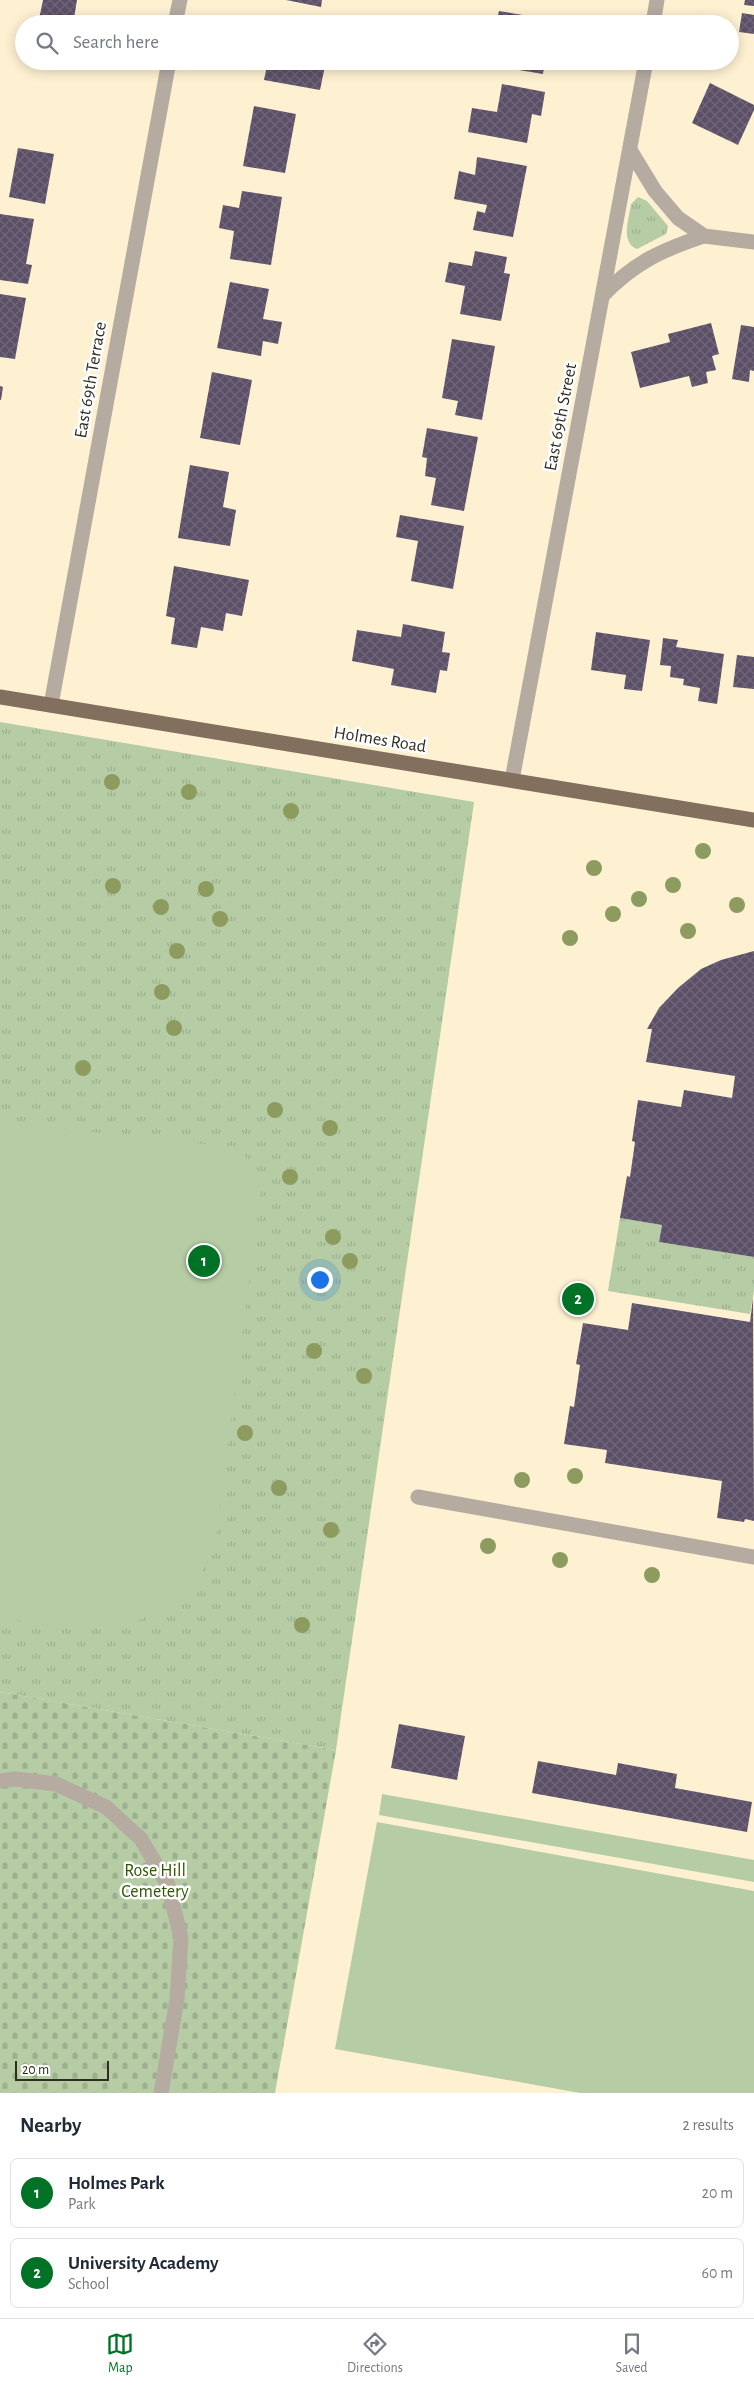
<!DOCTYPE html>
<style>
:root{--surface:#fff;--page:#f6f6f7;--text:#1f2937;--muted:#747a83;--line:#e0e1e3;--accent:#007226}
body{margin:0;font-family:"Alegreya Sans",sans-serif;background:var(--page);color:var(--text)}
.scale{position:absolute;left:15px;bottom:12px;width:94px;box-sizing:border-box;padding-left:5px;border:2px solid #312c20;border-top:0;font-size:14px;line-height:18px;white-space:nowrap;color:#312c20;-webkit-text-stroke:4px #fff;paint-order:stroke}
.you{position:absolute;left:319px;top:1279px;width:18px;height:18px;margin:-12px;border:4px solid #fff;border-radius:50%;background:#1a73e8;box-shadow:0 0 0 8px #1a73e833}
.badge{display:grid;place-items:center;width:32px;height:32px;border-radius:50%;background:var(--accent);color:#fff;font-size:16px;font-weight:700}
.pin{position:absolute;translate:-50% -50%;border:2px solid #fff;box-shadow:0 1px 5px #0006}
.list{margin:0;padding:0;list-style:none}
h2{display:flex;justify-content:space-between;align-items:center;height:65px;margin:0;padding:0 20px;font-size:21px}
h2 small{font-size:16px;font-weight:400;color:var(--muted)}
.list li{display:grid;grid-template-columns:32px 1fr auto;gap:15px;align-items:center;box-sizing:border-box;height:70px;margin:0 10px 10px;padding:0 10px;border:1px solid var(--line);border-radius:8px}
.list b{display:block;font-size:19px;white-space:nowrap}
.list p{margin:0;font-size:16px;white-space:nowrap;color:var(--muted)}
.list em{font-size:16px;font-style:normal;color:var(--muted)}
.icon{flex:none;width:28px;height:28px;fill:none;stroke:currentColor;stroke-width:2;stroke-linecap:round;stroke-linejoin:round}
.map{position:relative;flex:none;width:754px;height:2093px;overflow:hidden}
.search{position:absolute;background:var(--surface);box-shadow:0 2px 12px #0003;left:15px;right:15px;top:15px;height:55px;display:flex;align-items:center;gap:12px;box-sizing:border-box;padding:0 18px;border-radius:28px;color:var(--muted);font-size:19px}
.sheet{height:225px;background:var(--surface)}
nav{display:flex;justify-content:space-around;align-items:center;box-sizing:border-box;height:70px;border-top:1px solid var(--line);background:var(--surface);font-size:14px;color:var(--muted)}
nav a{display:grid;justify-items:center;gap:2px}
nav .on{color:var(--accent)}
.map>svg:first-child{display:block}
.grass{fill:url(#grass-tufts)}
.cemetery{fill:url(#cemetery-stones)}
.garden{fill:#b5cca5}
.building{fill:url(#building-cross-hatch)}
.lines{fill:none;stroke-linecap:round;stroke-linejoin:round}
.minor{stroke:#b6aba1;stroke-width:15}
.major{stroke:#836f5e;stroke-width:15}
.tree{fill:#8d9c5e}
.labels{text-anchor:middle;dominant-baseline:central;stroke-width:5;stroke-linejoin:round;paint-order:stroke}
.street-label{font-size:18px;fill:#312c20;stroke:#fff}
.park-label{font-size:18px;fill:#305700;stroke:#fff}
</style>
<div class="map">
<svg width="754" height="2093" viewBox="0 0 754 2093">
<defs>
<pattern id="grass-tufts" width="24" height="20" patternUnits="userSpaceOnUse" patternTransform="scale(1.25)"><rect width="24" height="20" fill="#b5cca5"/><path d="M3 7l-1-3M5 7V3M7 7l1-3M15 17l-1-3M17 17v-4M19 17l1-3" fill="none" stroke="#9caf8e"/></pattern>
<pattern id="cemetery-stones" width="16" height="16" patternUnits="userSpaceOnUse" patternTransform="scale(1.25)"><rect width="16" height="16" fill="#b5cca5"/><path d="M2 7V4a2 2 0 0 1 4 0v3zM10 15v-3a2 2 0 0 1 4 0v3z" fill="#9caf8e"/></pattern>
<pattern id="building-cross-hatch" width="8" height="8" patternUnits="userSpaceOnUse" patternTransform="scale(1.25)"><rect width="8" height="8" fill="#5c5068"/><path d="M0 0l8 8M0 8l8-8" fill="none" stroke="#706679"/></pattern>
</defs>
<rect width="100%" height="100%" fill="#fef1d2"/>
<g class="grass">
<path d="M 638,197 L 647,201 L 668,226 L 666,234 L 637,249 C 620,242 629,219 631,204 Z"/>
<path d="M 0,722 L 474,802 L 336,1750 L 0,1692 Z"/>
<path d="M 620,1218 L 662,1225 L 659,1242 L 754,1257 L 754,1291 L 750,1314 L 608,1291 Z"/>
</g>
<path class="cemetery" d="M 0,1692 L 336,1750 L 275,2093 L 0,2093 Z"/>
<g class="garden">
<path d="M 0,1122 L 240,1148 L 262,1184 L 214,1552 L 196,1581 L 165,1607 L 136,1622 L 91,1627 L 45,1625 L 0,1617 Z"/>
<path d="M 382,1794 L 754,1860 L 754,1882 L 379,1815 Z"/>
<path d="M 377,1822 L 754,1891 L 754,2093 L 580,2093 L 335,2049 Z"/>
</g>
<g class="building">
<path d="M 43,0 L 77,0 L 73,24 L 38,24 Z"/>
<path d="M 286,0 L 322,0 L 321,7 Z"/>
<path d="M 745,0 L 754,0 L 754,6 L 744,5 Z"/>
<path d="M 499,11 L 552,20 L 552,24 L 496,24 Z"/>
<path d="M 742,13 L 754,15 L 754,34 L 739,32 Z"/>
<path d="M 275,19 L 299,23 L 299,24 L 274,24 Z"/>
<path d="M 268,61 L 326,61 L 320,90 L 264,80 Z"/>
<path d="M 489,61 L 545,61 L 543,74 L 489,65 Z"/>
<path d="M 710,83 L 754,105 L 754,110 L 738,145 L 692,123 Z"/>
<path d="M 502,84 L 545,92 L 541,116 L 532,114 L 527,143 L 468,132 L 472,108 L 497,112 Z"/>
<path d="M 254,106 L 296,114 L 285,173 L 243,166 Z"/>
<path d="M 18,148 L 54,154 L 45,204 L 9,197 Z"/>
<path d="M 477,157 L 527,166 L 513,237 L 473,230 L 477,211 L 485,213 L 487,205 L 454,199 L 459,171 L 475,175 Z"/>
<path d="M 242,191 L 282,197 L 271,265 L 230,259 L 234,231 L 219,228 L 223,205 L 239,208 Z"/>
<path d="M 0,214 L 34,219 L 26,264 L 32,265 L 28,284 L 0,280 Z"/>
<path d="M 475,251 L 507,257 L 504,273 L 510,274 L 501,321 L 460,314 L 465,286 L 445,282 L 449,262 L 472,266 Z"/>
<path d="M 230,282 L 269,289 L 263,319 L 282,322 L 278,344 L 263,341 L 261,356 L 217,348 Z"/>
<path d="M 0,294 L 26,298 L 15,359 L 0,357 Z"/>
<path d="M 711,323 L 719,354 L 712,356 L 716,370 L 706,372 L 708,383 L 692,387 L 689,376 L 640,388 L 631,352 L 670,342 L 668,334 Z"/>
<path d="M 741,325 L 754,327 L 754,371 L 750,370 L 749,382 L 732,379 Z"/>
<path d="M 452,339 L 495,346 L 482,420 L 455,415 L 458,401 L 442,398 Z"/>
<path d="M 212,372 L 252,380 L 240,445 L 200,438 Z"/>
<path d="M 0,386 L 3,387 L 1,400 L 0,400 Z"/>
<path d="M 427,428 L 478,437 L 464,511 L 431,505 L 436,478 L 425,476 L 427,458 L 422,457 Z"/>
<path d="M 190,465 L 229,472 L 223,507 L 236,510 L 230,546 L 178,538 Z"/>
<path d="M 400,515 L 464,526 L 453,589 L 411,581 L 418,541 L 396,537 Z"/>
<path d="M 174,566 L 249,580 L 242,616 L 226,613 L 223,631 L 201,627 L 197,648 L 171,644 L 175,618 L 166,616 Z"/>
<path d="M 403,624 L 445,632 L 442,652 L 450,653 L 447,671 L 440,670 L 436,693 L 391,685 L 394,669 L 352,661 L 357,630 L 401,637 Z"/>
<path d="M 596,632 L 650,640 L 642,691 L 624,689 L 626,675 L 591,670 Z"/>
<path d="M 663,638 L 678,640 L 676,647 L 724,654 L 717,704 L 698,701 L 700,688 L 683,685 L 684,679 L 670,677 L 671,666 L 660,665 Z"/>
<path d="M 737,655 L 754,657 L 754,689 L 733,687 Z"/>
<path d="M 754,951 L 754,1257 L 659,1242 L 662,1225 L 620,1218 L 627,1176 L 630,1177 L 635,1142 L 632,1141 L 638,1100 L 681,1107 L 684,1090 L 732,1098 L 735,1076 L 646,1062 L 652,1029 L 647,1029 L 659,1008 L 678,988 L 701,969 L 721,960 Z"/>
<path d="M 753,1298 L 754,1521 L 745,1519 L 744,1522 L 717,1518 L 722,1481 L 605,1463 L 607,1450 L 564,1444 L 570,1406 L 574,1407 L 580,1365 L 576,1364 L 583,1323 L 628,1330 L 632,1303 L 750,1322 Z"/>
<path d="M 399,1724 L 465,1736 L 457,1780 L 391,1768 Z"/>
<path d="M 538,1761 L 616,1775 L 618,1763 L 677,1774 L 675,1788 L 752,1802 L 747,1832 L 532,1793 Z"/>
</g>
<g class="lines">
<g class="minor">
<path d="M 175,24 L 180,0"/>
<path d="M 653,24 L 657,0"/>
<path d="M 630,150 L 655,191 L 678,218 L 704,236 L 754,242"/>
<path d="M 603,295 C 635,262 662,250 704,236"/>
<path d="M 51,705 L 169,61"/>
<path d="M 512,780 L 646,61"/>
<path d="M 418,1497 L 754,1557"/>
<path d="M 0,1781 L 15,1779 L 56,1784 L 106,1807 L 141,1839 L 168,1885 L 181,1938 L 177,1999 L 161,2093"/>
</g>
<path class="major" d="M 0,697 L 754,820"/>
</g>
<g class="tree">
<circle cx="112" cy="782" r="8"/>
<circle cx="189" cy="792" r="8"/>
<circle cx="291" cy="811" r="8"/>
<circle cx="703" cy="851" r="8"/>
<circle cx="594" cy="868" r="8"/>
<circle cx="673" cy="885" r="8"/>
<circle cx="113" cy="886" r="8"/>
<circle cx="206" cy="889" r="8"/>
<circle cx="639" cy="899" r="8"/>
<circle cx="737" cy="905" r="8"/>
<circle cx="161" cy="907" r="8"/>
<circle cx="613" cy="914" r="8"/>
<circle cx="220" cy="919" r="8"/>
<circle cx="688" cy="931" r="8"/>
<circle cx="570" cy="938" r="8"/>
<circle cx="177" cy="951" r="8"/>
<circle cx="162" cy="992" r="8"/>
<circle cx="174" cy="1028" r="8"/>
<circle cx="83" cy="1068" r="8"/>
<circle cx="275" cy="1110" r="8"/>
<circle cx="330" cy="1128" r="8"/>
<circle cx="290" cy="1177" r="8"/>
<circle cx="333" cy="1237" r="8"/>
<circle cx="350" cy="1261" r="8"/>
<circle cx="314" cy="1351" r="8"/>
<circle cx="364" cy="1376" r="8"/>
<circle cx="245" cy="1433" r="8"/>
<circle cx="575" cy="1476" r="8"/>
<circle cx="522" cy="1480" r="8"/>
<circle cx="279" cy="1488" r="8"/>
<circle cx="331" cy="1530" r="8"/>
<circle cx="488" cy="1546" r="8"/>
<circle cx="560" cy="1560" r="8"/>
<circle cx="652" cy="1575" r="8"/>
<circle cx="302" cy="1625" r="8"/>
</g>
<g class="labels">
<g class="street-label">
<text transform="translate(91 380) rotate(-80)">East 69th Terrace</text>
<text transform="translate(561 417) rotate(-79)">East 69th Street</text>
<text transform="translate(380 740) rotate(9)">Holmes Road</text>
</g>
<g class="park-label">
<text x="155" y="1871">Rose Hill<tspan x="155" dy="21">Cemetery</tspan></text>
</g>
</g>
</svg>
<div class="scale">20 m</div>
<div class="you"></div>
<div class="pin badge" style="left:204px;top:1261px">1</div>
<div class="pin badge" style="left:578px;top:1299px">2</div>
<div class="search"><svg class="icon" aria-label="search" viewBox="0 0 24 24"><circle cx="10" cy="10" r="6"/><path d="M15 15l6 6"/></svg>Search here</div>
</div>
<section class="sheet">
<h2>Nearby<small>2 results</small></h2>
<ul class="list">
<li><span class="badge">1</span><div><b>Holmes Park</b><p>Park</p></div><em>20 m</em></li>
<li><span class="badge">2</span><div><b>University Academy</b><p>School</p></div><em>60 m</em></li>
</ul>
</section>
<nav>
<a class="on"><svg class="icon" aria-label="map" viewBox="0 0 24 24"><path d="M3 6l6-2 6 2 6-2v14l-6 2-6-2-6 2zM9 4v14M15 6v14"/></svg>Map</a>
<a><svg class="icon" aria-label="directions" viewBox="0 0 24 24"><path d="M12 3l9 9-9 9-9-9zM9 14v-3h6M13 9l2 2-2 2"/></svg>Directions</a>
<a><svg class="icon" aria-label="saved" viewBox="0 0 24 24"><path d="M7 4h10v16l-5-4-5 4z"/></svg>Saved</a>
</nav>
